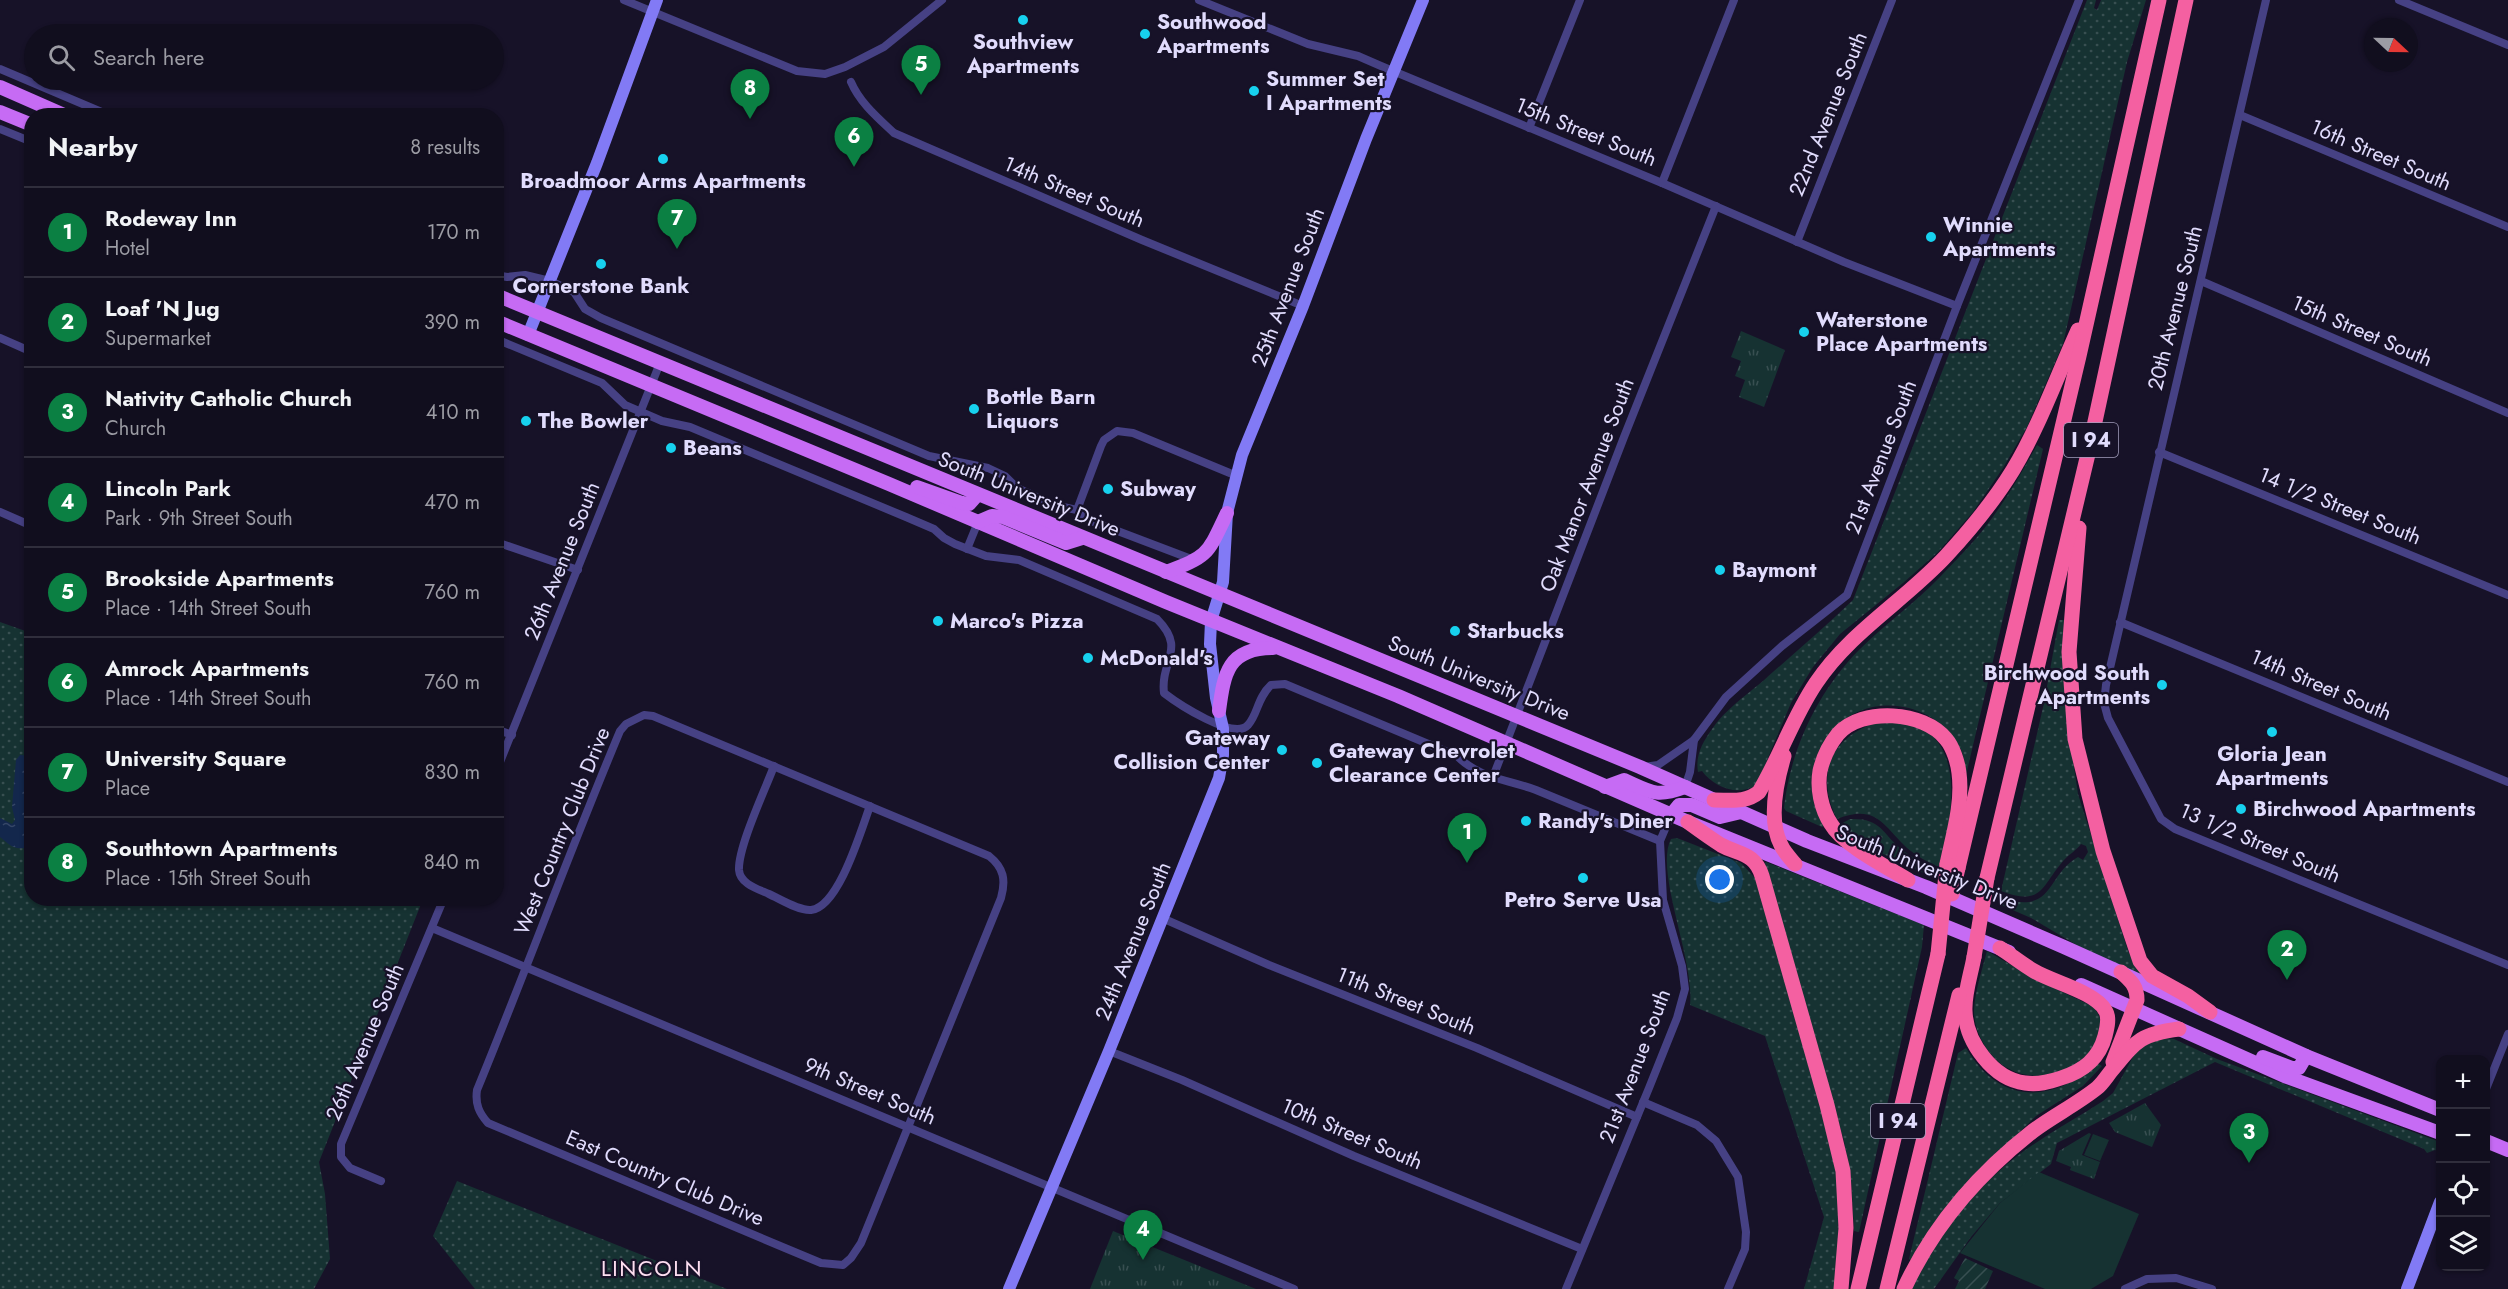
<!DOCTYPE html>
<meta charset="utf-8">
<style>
:root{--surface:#110e1e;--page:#1a1727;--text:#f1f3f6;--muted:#9c9ca4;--line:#302e3c;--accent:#0b8043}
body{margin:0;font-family:Jost,sans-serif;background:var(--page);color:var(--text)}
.controls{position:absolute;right:18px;bottom:18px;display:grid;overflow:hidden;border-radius:12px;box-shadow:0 2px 4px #0004}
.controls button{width:54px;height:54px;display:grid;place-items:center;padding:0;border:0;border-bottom:2px solid var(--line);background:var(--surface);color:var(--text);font:30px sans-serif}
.compass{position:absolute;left:2364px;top:18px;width:54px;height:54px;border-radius:50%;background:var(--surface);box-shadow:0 2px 4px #0004;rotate:112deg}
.you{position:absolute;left:1720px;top:880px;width:21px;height:21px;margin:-15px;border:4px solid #fff;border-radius:50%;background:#1a73e8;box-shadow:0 0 0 9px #1a73e833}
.badge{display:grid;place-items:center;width:39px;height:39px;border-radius:50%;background:var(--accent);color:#fff;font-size:20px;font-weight:700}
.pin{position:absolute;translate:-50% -50px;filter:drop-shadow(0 2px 3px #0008)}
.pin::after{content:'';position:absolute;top:32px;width:21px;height:18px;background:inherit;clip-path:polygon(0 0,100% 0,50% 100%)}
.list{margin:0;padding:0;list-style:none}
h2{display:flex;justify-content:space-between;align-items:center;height:78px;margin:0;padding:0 24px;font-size:26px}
h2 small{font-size:20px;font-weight:400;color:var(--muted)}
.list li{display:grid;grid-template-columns:39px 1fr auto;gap:18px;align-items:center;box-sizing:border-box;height:90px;padding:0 24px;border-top:2px solid var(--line)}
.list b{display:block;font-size:22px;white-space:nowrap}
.list p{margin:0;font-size:20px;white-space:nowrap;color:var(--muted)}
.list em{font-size:20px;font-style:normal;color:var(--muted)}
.icon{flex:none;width:33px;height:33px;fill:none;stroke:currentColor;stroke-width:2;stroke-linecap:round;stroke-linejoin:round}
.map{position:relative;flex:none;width:2508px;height:1289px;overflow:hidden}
.search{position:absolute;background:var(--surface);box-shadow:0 2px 4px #0004;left:24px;top:24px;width:480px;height:66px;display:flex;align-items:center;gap:15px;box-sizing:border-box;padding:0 21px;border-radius:33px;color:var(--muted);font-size:22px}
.panel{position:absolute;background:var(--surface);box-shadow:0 2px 4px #0004;left:24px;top:108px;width:480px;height:798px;border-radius:24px}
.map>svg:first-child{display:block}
.grass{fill:url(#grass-dots)}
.park{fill:url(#park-tufts)}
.garden{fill:url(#garden-furrows)}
.pitch{fill:#163232}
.water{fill:url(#water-ripples)}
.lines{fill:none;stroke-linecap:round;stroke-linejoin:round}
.street{stroke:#464184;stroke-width:8}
.secondary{stroke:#827af5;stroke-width:12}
.primary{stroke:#c66bf4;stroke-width:14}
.highway{stroke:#f460a1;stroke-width:15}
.highway-bridge{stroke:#f460a1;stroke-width:15}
.poi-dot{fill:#17d1ee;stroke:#171228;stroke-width:2}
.labels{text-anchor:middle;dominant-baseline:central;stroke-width:4.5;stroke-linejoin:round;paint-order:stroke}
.shield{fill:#171228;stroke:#a49fbd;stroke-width:1.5}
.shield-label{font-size:20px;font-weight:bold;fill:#e1dcfd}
.poi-label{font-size:21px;font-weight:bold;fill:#e1dcfd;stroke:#171228;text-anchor:start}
.street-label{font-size:21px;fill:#e1dcfd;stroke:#171228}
.neighbourhood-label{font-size:22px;letter-spacing:1.5px;fill:#fddef0;stroke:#171228}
</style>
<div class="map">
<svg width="2508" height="1289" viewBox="0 0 2508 1289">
<defs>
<pattern id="grass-dots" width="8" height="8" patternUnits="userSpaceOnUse" patternTransform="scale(1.5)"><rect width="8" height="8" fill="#163232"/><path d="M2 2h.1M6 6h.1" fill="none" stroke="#384f51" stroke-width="1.8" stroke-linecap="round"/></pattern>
<pattern id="park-tufts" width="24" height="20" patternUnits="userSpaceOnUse" patternTransform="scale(1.5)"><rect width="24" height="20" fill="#163232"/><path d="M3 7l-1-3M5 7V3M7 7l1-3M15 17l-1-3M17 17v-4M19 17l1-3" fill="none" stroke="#384f51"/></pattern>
<pattern id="garden-furrows" width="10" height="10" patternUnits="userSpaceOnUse" patternTransform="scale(1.5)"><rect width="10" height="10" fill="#163232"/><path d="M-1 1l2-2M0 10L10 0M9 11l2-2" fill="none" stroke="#384f51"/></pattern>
<pattern id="water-ripples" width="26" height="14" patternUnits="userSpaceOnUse" patternTransform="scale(1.5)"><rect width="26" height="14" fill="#13274c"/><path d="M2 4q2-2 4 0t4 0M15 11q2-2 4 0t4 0" fill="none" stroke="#354667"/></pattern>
</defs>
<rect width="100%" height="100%" fill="#171228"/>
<g class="grass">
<path d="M 2087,0 L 2096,0 L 2094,8 L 2097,10 L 2101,0 L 2146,0 L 2127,62 L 2063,344 L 2027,427 L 2003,468 L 1973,512 L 1938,552 L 1903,583 L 1840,634 L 1813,667 L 1791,703 L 1757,784 L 1752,790 L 1750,788 C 1733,795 1712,785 1702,771 L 1698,772 C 1695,755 1703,742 1712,729 C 1725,710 1745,696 1763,681 C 1793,654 1824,628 1853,600 Z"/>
<path d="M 2037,445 L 2043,449 L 1966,775 C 1965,764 1964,754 1958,744 C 1933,702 1870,691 1835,728 C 1827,736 1824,752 1820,762 C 1810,785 1809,806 1826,826 L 1822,827 L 1786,811 L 1784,808 C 1790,750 1818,691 1859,650 C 1885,624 1915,603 1940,577 C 1960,556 1981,535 1997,511 C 2012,490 2024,468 2037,445 Z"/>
<path d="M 2059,620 L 2064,620 L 2068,727 L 2078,794 L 2128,951 L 2144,977 L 2090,953 L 2031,918 L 1999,904 L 2001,898 C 2055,915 2045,876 2078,857 L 2083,860 L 2088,852 L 2086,846 L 2081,844 C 2076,851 2069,854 2064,860 C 2041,886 2043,907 2001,891 L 2044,703 Z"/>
<path d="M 0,622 L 31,633 L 32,898 L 423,899 L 319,1162 L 325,1194 L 330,1259 L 314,1289 L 0,1289 Z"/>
<path d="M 1881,721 C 1892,723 1908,722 1918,726 C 1967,749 1951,825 1939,867 C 1927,862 1917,856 1907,848 C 1882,824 1876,804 1837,819 C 1814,773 1832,735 1881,721 Z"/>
<path d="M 1850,819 C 1881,818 1881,832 1901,849 C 1912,858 1925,864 1938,870 L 1936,879 L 1858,842 L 1839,825 Z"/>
<path d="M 1677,838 L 1741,863 L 1756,879 L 1816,1080 L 1838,1173 L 1841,1226 L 1836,1289 L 1804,1289 L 1824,1217 L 1765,1036 L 1690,1005 C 1695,960 1654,871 1671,839 Z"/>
<path d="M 1766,862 L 1924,925 L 1922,947 L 1859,1232 L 1854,1231 L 1851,1178 L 1844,1141 L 1764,864 Z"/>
<path d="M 1987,951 L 2037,980 L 2092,1006 C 2131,1044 2037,1111 1990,1053 C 1980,1040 1974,1026 1974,1010 C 1975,991 1982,970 1987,951 Z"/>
<path d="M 2154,1037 L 2174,1039 L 2217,1059 L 2440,1142 L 2440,1152 L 2435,1150 L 2427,1153 L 2424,1149 L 2215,1062 L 2057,1143 L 2051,1164 L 2000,1203 L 1971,1237 L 1934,1289 L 1911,1289 C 1933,1246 1963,1203 1999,1171 C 2030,1143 2069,1123 2103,1101 L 2113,1093 L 2138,1048 Z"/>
<path d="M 1966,1048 C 1999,1104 2051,1105 2097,1063 L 2102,1066 L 2083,1086 L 2036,1116 L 1980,1171 L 1912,1261 L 1909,1259 L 1958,1053 Z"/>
<path d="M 457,1181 L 727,1289 L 475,1289 L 433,1236 Z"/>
</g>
<g class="park">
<path d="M 1741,331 L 1785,350 L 1764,407 L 1739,397 L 1745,380 L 1735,376 L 1741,361 L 1731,357 Z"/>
<path d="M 2145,1103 L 2161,1125 L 2152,1147 L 2115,1132 L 2109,1123 Z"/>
<path d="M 2089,1133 L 2091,1134 L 2082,1155 L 2100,1162 L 2094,1179 L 2070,1170 L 2071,1167 L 2056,1161 L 2059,1151 Z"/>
<path d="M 1113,1231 L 1256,1289 L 1090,1289 Z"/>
</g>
<path class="garden" d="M 1965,1258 L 1993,1271 L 1985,1289 L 1955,1289 L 1959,1281 L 1954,1278 Z"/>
<g class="pitch">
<path d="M 2093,1134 L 2109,1140 L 2100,1161 L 2084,1155 Z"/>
<path d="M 2039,1172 L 2139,1214 L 2113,1276 L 2091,1289 L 2045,1289 L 1960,1253 L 2000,1203 Z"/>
</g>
<path class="water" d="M 20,755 L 29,756 C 33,770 33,782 26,793 L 29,800 C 27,805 24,810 24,815 C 23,828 35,836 24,848 C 13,850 8,843 0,837 L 0,818 L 12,824 L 15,820 L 12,807 L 16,760 Z"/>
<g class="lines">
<g class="street">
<path d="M 624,0 L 797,71 L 825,74 L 845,67 L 884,47 L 942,0"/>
<path d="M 1199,0 L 1308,44 L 1358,56 L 1381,66 L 1662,183 L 1844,262 L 1957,306"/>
<path d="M 2266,0 L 2106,685 L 2104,703 L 2108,718 L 2161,819 L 2175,829 L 2508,965"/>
<path d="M 2399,0 L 2508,45"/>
<path d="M 0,69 L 111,116"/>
<path d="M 851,82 C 860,103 878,118 894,133 L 1142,240 L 1303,306"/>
<path d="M 2240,115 L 2508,227"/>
<path d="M 1529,128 L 1580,0"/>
<path d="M 0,129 L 32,142"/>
<path d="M 1662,183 L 1734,0"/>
<path d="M 1797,242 L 1892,0"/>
<path d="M 496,275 L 507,277 L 525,275 L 550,281 L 574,292 L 585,309 L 601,318 L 929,456 L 988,468 L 1005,476 L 1017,488 L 1054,505 L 1077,510 L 1086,519 L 1194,560"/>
<path d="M 2201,281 L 2508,413"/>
<path d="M 0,338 L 32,352"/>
<path d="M 496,339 L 602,383 L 625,405 L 662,421 L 690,427 L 906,517 L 934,529 L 944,538 L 955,544 L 986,556 L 1019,560 L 1157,619 C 1187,649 1160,661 1164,693 C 1177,703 1234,741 1248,725 C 1258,714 1257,698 1271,685 L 1285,684 L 1457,756 C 1480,779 1507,779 1536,790 C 1578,807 1619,824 1660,841"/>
<path d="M 2159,452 L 2508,595"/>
<path d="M 1077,510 L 1101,446 L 1104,440 L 1117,431 L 1133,433 L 1237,476"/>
<path d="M 0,512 L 32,526"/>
<path d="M 496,542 L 578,570"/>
<path d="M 967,549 L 978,522"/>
<path d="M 2120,622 L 2508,782"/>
<path d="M 644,715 L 653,716 L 989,856 C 1004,868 1006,880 1001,898 L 861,1243 L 851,1258 L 843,1265 L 821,1263 L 785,1248 L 488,1123 C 479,1113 475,1104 477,1090 C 526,971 570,850 620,731 L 626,724 Z"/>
<path d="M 496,729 L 512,735"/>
<path d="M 774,766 C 765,790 738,847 739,870 C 740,884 758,889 769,894 C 780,899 799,911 811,910 C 839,907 861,830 870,806"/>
<path d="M 1644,767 L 1658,765 L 1694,740 L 1726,697 L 1782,646 L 1847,595 L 1957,306 L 2079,0"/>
<path d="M 496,772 L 660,363"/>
<path d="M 1493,777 L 1624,437 L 1716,206"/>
<path d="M 1685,787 L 1690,772 L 1694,740"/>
<path d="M 1162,918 L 1269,965 L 1477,1048 L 1637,1117"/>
<path d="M 432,928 L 1294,1289"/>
<path d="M 1109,1051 L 1182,1080 L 1354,1156 L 1582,1249"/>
<path d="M 2486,1089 L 2508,1034"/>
<path d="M 1643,1102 L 1697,1125 L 1716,1141 L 1738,1177 L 1746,1232 L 1745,1249 L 1728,1289"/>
<path d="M 381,1181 L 350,1168 L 341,1157 L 341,1144 L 444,898"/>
<path d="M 1566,1289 L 1649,1088 L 1677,1018 L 1685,989 L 1682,966 L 1663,900 L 1660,841 L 1671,815"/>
<path d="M 2125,1289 L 2147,1279 L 2176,1278 L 2212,1289"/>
</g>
<g class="secondary">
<path d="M 528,335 L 597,163 L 657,0"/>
<path d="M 1009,1289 L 1109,1051 L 1219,778 L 1223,755 L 1223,728 L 1216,698 L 1210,644 L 1211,621 L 1223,582 L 1227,513 L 1242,455 L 1303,306 L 1366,139 L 1423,0"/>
<path d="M 2407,1289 L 2440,1202"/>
</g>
<g class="primary">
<path d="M 0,87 L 66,116"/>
<path d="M 0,112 L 32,125"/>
<path d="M 496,295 L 1640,767 L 1807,841 L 1926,887 L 2064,947 L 2306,1056 L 2440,1110"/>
<path d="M 496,321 L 889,484 L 1166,602 L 1398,696 L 1688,822 L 2009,952"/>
<path d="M 917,487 L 962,503 L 969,504 L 977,495"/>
<path d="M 978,522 L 992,516 L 1003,517 L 1066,543 L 1082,538"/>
<path d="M 1166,572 C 1209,556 1207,555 1227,513"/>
<path d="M 1219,711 C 1224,673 1228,648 1273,648"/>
<path d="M 1605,787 L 1624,780 C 1651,792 1656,798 1685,787"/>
<path d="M 1671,815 L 1679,805 L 1692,805 L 1720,817 L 1741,812"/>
<path d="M 2081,985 L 2287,1077 L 2440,1133"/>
<path d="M 2263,1057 L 2292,1068 L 2299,1068 L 2306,1056"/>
<path d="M 2486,1141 L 2508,1150"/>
</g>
<g class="highway">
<path d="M 2079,528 L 2069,652 L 2075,739 L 2103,851 L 2140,961 L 2152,976 L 2188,996 L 2210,1012"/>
<path d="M 1784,756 C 1776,783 1768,820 1781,845 C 1784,852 1790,858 1795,864"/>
<path d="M 1714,800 C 1731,800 1746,803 1759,792 C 1780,757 1793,717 1816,683 C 1850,632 1904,601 1946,556 C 1970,530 1994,501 2013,470 C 2039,427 2057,376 2078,330"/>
<path d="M 1688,822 C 1699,830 1710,838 1721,845 C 1740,855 1755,853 1762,876 L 1827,1105 L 1843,1171 L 1846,1228 L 1841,1289"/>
<path d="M 1958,868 L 2079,356 L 2159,0"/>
<path d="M 1987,878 L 2088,454 L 2186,0"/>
<path d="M 1908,880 C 1887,867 1843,845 1831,824 C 1821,809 1817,788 1820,771 C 1823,758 1829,745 1838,734 C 1862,707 1924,711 1946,739 C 1953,747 1958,763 1959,773 C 1963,803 1953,835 1947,864"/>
<path d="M 1974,957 C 1971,974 1964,994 1965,1011 C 1966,1042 1993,1079 2025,1083 C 2038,1085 2049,1082 2061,1078 C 2083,1071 2099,1059 2105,1036 C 2107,1028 2110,1017 2105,1010 C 2095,992 2052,982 2034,971 C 2022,964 2011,955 2000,948"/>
<path d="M 2113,1062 L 2137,1000 C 2137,986 2131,981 2121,972"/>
<path d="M 1858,1289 L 1938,954"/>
<path d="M 1887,1289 L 1959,995"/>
<path d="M 1904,1289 C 1933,1226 1978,1174 2033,1131 C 2053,1116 2077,1104 2097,1088 C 2103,1083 2107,1076 2112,1070 C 2136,1041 2140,1034 2179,1029"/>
</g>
<g class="highway-bridge">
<path d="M 1952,894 L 1958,868"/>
<path d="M 1938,954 L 1947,864"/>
<path d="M 1974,957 L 1987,878"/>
</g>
</g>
<g class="poi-dot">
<circle cx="1023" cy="20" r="6"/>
<circle cx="1145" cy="34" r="6"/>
<circle cx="1254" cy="91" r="6"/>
<circle cx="663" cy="159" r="6"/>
<circle cx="1931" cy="237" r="6"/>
<circle cx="601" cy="264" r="6"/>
<circle cx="1804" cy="332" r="6"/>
<circle cx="974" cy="409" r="6"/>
<circle cx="526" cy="421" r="6"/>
<circle cx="671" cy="448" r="6"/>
<circle cx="1108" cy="489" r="6"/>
<circle cx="1720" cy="570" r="6"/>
<circle cx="938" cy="621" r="6"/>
<circle cx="1455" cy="631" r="6"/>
<circle cx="1088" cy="658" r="6"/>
<circle cx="2162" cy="685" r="6"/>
<circle cx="2272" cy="732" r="6"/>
<circle cx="1282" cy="750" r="6"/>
<circle cx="1317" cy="763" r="6"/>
<circle cx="2241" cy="809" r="6"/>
<circle cx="1526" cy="821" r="6"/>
<circle cx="1583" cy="878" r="6"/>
</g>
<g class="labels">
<g class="shield">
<rect x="2064" y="423" width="54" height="34" rx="4.5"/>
<rect x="1871" y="1104" width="54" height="34" rx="4.5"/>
</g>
<g class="shield-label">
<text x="2091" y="440">I 94</text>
<text x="1898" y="1121">I 94</text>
</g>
<g class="poi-label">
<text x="1157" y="22">Southwood<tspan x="1157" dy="24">Apartments</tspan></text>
<text x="1023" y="42" text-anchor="middle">Southview<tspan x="1023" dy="24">Apartments</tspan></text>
<text x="1266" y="79">Summer Set<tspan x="1266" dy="24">I Apartments</tspan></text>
<text x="663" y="181" text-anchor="middle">Broadmoor Arms Apartments</text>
<text x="1943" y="225">Winnie<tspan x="1943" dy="24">Apartments</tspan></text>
<text x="601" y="286" text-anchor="middle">Cornerstone Bank</text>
<text x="1816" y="320">Waterstone<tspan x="1816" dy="24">Place Apartments</tspan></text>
<text x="986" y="397">Bottle Barn<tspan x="986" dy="24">Liquors</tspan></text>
<text x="538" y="421">The Bowler</text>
<text x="683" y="448">Beans</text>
<text x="1120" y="489">Subway</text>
<text x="1732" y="570">Baymont</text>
<text x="950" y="621">Marco's Pizza</text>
<text x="1467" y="631">Starbucks</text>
<text x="1100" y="658">McDonald's</text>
<text x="2150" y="673" text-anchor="end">Birchwood South<tspan x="2150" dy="24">Apartments</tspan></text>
<text x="1270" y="738" text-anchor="end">Gateway<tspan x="1270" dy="24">Collision Center</tspan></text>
<text x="1329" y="751">Gateway Chevrolet<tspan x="1329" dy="24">Clearance Center</tspan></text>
<text x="2272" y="754" text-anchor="middle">Gloria Jean<tspan x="2272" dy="24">Apartments</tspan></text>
<text x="2253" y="809">Birchwood Apartments</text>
<text x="1538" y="821">Randy's Diner</text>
<text x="1583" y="900" text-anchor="middle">Petro Serve Usa</text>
</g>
<g class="street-label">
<text transform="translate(1828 114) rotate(-68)">22nd Avenue South</text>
<text transform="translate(1586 132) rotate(22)">15th Street South</text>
<text transform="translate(2381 155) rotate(23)">16th Street South</text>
<text transform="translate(1074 192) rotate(23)">14th Street South</text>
<text transform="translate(1288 287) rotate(-69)">25th Avenue South</text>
<text transform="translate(2175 308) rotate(-76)">20th Avenue South</text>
<text transform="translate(2362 331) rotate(23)">15th Street South</text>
<text transform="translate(1881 457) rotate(-69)">21st Avenue South</text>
<text transform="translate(1587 485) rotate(-69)">Oak Manor Avenue South</text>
<text transform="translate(1029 494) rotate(22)">South University Drive</text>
<text transform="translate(2340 506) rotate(22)">14 1/2 Street South</text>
<text transform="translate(562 561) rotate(-68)">26th Avenue South</text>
<text transform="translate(1479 678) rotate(22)">South University Drive</text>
<text transform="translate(2321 685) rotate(23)">14th Street South</text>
<text transform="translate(562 831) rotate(-68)">West Country Club Drive</text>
<text transform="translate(2260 843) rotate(23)">13 1/2 Street South</text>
<text transform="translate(1927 867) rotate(22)">South University Drive</text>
<text transform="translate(1133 941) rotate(-68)">24th Avenue South</text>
<text transform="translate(1406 1001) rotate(22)">11th Street South</text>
<text transform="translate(365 1042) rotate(-67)">26th Avenue South</text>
<text transform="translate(1635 1066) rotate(-69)">21st Avenue South</text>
<text transform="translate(870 1091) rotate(23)">9th Street South</text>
<text transform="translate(1352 1134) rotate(23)">10th Street South</text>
<text transform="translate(665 1178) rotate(23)">East Country Club Drive</text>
</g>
<g class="neighbourhood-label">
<text x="652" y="1268">LINCOLN</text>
</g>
</g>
</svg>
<div class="controls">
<button>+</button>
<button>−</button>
<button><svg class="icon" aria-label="locate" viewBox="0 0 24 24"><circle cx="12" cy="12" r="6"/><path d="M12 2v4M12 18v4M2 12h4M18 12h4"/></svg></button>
<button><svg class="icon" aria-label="layers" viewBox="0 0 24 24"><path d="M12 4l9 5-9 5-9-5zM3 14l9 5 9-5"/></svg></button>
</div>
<svg class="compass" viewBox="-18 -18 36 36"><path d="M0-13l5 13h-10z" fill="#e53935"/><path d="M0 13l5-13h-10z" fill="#9c9ca4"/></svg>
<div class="you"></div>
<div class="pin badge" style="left:1467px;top:863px">1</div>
<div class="pin badge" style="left:2287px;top:980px">2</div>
<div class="pin badge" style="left:2249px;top:1163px">3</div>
<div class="pin badge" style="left:1143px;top:1260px">4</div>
<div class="pin badge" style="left:921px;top:95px">5</div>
<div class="pin badge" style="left:854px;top:167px">6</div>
<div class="pin badge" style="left:677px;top:249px">7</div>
<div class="pin badge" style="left:750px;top:119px">8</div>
<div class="search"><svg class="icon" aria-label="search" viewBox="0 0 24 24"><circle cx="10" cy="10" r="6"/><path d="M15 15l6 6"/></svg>Search here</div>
<section class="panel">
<h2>Nearby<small>8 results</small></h2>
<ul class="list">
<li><span class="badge">1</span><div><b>Rodeway Inn</b><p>Hotel</p></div><em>170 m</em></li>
<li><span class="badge">2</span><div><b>Loaf 'N Jug</b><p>Supermarket</p></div><em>390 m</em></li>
<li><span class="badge">3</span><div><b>Nativity Catholic Church</b><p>Church</p></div><em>410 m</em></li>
<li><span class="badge">4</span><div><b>Lincoln Park</b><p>Park · 9th Street South</p></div><em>470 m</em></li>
<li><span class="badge">5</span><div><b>Brookside Apartments</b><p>Place · 14th Street South</p></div><em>760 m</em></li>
<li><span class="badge">6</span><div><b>Amrock Apartments</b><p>Place · 14th Street South</p></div><em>760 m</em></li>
<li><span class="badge">7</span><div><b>University Square</b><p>Place</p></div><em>830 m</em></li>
<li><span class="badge">8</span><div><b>Southtown Apartments</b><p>Place · 15th Street South</p></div><em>840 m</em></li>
</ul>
</section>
</div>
